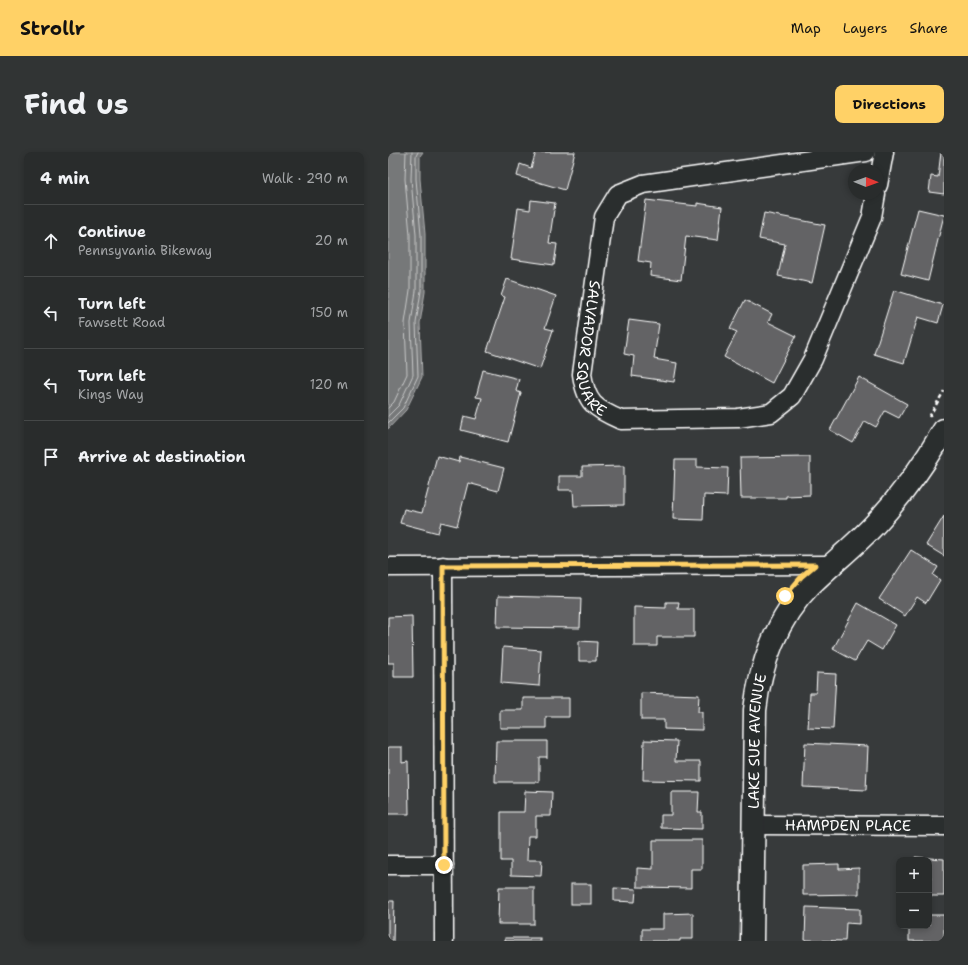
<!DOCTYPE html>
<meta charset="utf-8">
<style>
:root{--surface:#292c2c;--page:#313434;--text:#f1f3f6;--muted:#a5a7a9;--line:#454848;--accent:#ffd166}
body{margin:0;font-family:"Shantell Sans",sans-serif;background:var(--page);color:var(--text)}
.controls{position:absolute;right:12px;bottom:12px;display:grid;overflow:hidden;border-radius:8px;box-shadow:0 2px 6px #0003}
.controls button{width:36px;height:36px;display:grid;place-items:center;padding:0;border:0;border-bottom:1px solid var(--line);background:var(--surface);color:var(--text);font:20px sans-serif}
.compass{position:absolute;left:460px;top:12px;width:36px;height:36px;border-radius:50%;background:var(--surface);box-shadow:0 2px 6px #0003;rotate:91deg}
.stop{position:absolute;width:12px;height:12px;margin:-9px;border:3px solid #ffd166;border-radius:50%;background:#fff}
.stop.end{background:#ffd166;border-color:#fff;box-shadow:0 1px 4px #0008}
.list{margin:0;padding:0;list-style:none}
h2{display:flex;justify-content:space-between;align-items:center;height:52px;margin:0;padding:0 16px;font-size:17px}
h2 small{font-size:13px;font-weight:400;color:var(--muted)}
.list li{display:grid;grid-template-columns:26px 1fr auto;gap:12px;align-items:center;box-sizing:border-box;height:72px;padding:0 16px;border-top:1px solid var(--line)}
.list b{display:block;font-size:15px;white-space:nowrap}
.list p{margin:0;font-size:13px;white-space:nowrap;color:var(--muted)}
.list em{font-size:13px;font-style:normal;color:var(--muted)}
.icon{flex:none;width:22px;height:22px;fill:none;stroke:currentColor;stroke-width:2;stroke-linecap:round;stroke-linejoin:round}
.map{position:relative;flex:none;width:556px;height:789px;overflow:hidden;border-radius:8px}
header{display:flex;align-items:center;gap:24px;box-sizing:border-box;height:56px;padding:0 20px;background:var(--accent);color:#111}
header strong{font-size:19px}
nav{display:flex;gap:22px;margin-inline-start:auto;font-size:14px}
.intro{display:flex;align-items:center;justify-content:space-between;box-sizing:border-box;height:96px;padding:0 24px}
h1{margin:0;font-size:28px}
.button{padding:10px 18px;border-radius:8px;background:var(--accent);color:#111;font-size:14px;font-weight:700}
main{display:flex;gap:24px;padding:0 24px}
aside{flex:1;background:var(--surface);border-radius:8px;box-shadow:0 2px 6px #0003}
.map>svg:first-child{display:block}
.water{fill:#767879;stroke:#adaeaf}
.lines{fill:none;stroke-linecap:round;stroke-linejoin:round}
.shore{stroke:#c8c9c9;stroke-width:1}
.building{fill:#636465;stroke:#fff}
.street-casing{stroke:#fff;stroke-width:21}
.secondary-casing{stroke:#fff;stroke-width:25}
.path{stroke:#fff;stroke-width:2.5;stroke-dasharray:4 3;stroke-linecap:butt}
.street{stroke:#2a2d2e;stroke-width:18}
.secondary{stroke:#2a2d2e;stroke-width:22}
.route{stroke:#ffd166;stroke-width:5}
.labels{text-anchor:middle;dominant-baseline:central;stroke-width:3.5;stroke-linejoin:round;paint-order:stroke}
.street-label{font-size:15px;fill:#fff;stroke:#2a2d2e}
</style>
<header>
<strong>Strollr</strong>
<nav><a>Map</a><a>Layers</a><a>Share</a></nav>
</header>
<div class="intro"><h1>Find us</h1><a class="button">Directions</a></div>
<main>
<aside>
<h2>4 min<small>Walk · 290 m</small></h2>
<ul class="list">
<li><svg class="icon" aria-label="ahead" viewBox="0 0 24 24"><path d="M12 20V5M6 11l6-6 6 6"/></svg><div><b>Continue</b><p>Pennsyvania Bikeway</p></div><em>20 m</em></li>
<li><svg class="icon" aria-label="left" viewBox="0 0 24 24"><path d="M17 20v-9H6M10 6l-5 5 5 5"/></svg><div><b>Turn left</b><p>Fawsett Road</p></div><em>150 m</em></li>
<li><svg class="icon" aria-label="left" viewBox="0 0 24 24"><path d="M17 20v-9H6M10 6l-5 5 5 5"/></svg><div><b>Turn left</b><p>Kings Way</p></div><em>120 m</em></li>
<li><svg class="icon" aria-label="arrive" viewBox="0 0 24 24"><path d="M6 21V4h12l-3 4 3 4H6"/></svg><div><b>Arrive at destination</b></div></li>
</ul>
</aside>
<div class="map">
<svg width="556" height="789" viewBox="0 0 556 789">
<rect width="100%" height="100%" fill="#373a3b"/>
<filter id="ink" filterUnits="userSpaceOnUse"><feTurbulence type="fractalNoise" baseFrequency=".025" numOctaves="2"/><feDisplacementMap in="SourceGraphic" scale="8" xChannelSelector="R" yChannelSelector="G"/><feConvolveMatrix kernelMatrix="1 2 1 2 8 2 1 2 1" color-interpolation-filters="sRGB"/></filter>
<g filter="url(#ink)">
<path class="water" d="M 0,0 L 35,0 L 32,4 L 32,27 L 37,82 L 37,140 L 32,171 L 34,225 L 18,258 L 0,277 Z"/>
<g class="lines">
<g class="shore">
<path d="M 0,256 L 6,250 L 19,222 L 17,171 L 22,138 L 22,83 L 17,27 L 18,0"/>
<path d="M 0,264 L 11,253 L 25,223 L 23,171 L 28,139 L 28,83 L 23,27 L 24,0"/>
<path d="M 0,271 L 15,256 L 30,224 L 28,171 L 33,139 L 33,83 L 28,27 L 28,4 L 30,0"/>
</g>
</g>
<g class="building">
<path d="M 148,0 L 187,0 L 177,38 L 129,24 L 132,12 L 143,16 Z"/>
<path d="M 553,0 L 556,0 L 556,42 L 541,40 L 543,24 L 550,25 Z"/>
<path d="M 143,48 L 167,51 L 161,91 L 169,92 L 166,113 L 123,107 L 130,56 L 142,58 Z"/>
<path d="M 258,48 L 309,54 L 309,51 L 334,55 L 330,88 L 298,84 L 293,128 L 262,124 L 263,111 L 250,109 Z"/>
<path d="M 530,57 L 556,63 L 540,129 L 513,122 Z"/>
<path d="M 376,61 L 437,73 L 424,131 L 390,124 L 397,92 L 371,87 Z"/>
<path d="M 119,127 L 168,144 L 157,176 L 165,178 L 152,217 L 99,199 L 117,145 L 113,144 Z"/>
<path d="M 506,138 L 555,153 L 550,171 L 530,165 L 516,211 L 486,202 Z"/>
<path d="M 357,148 L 384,162 L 380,170 L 408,184 L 384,231 L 336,205 L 349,180 L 342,177 Z"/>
<path d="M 241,168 L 271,172 L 266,207 L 289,211 L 286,230 L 244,224 L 246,204 L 236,202 Z"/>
<path d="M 95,218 L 131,227 L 128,239 L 133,241 L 120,290 L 73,278 L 76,264 L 88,267 L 94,246 L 88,245 Z"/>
<path d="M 471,225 L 519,252 L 511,266 L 497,259 L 488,275 L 477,269 L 465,291 L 442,278 Z"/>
<path d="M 49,304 L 71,310 L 72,305 L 116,316 L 110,339 L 80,331 L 69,374 L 53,370 L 50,381 L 12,371 L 16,357 L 34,361 Z"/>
<path d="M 422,305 L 422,343 L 398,344 L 398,346 L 353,346 L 352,306 Z"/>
<path d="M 287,308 L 309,308 L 309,315 L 340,316 L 339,344 L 316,343 L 315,368 L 285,367 Z"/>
<path d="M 236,314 L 236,353 L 186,354 L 185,338 L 171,338 L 171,324 L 194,324 L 194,315 Z"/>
<path d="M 556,364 L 556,404 L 538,393 Z"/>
<path d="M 523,398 L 550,415 L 545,423 L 552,428 L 538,451 L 529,445 L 517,464 L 491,447 Z"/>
<path d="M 110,444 L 193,446 L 192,476 L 109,475 Z"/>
<path d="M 278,450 L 291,450 L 290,457 L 306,457 L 306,485 L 269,485 L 269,494 L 246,494 L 246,455 L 278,456 Z"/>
<path d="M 470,451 L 508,473 L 494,498 L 479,489 L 467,509 L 445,497 Z"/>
<path d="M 24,464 L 25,525 L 6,525 L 6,511 L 0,511 L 0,465 Z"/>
<path d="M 191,489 L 209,490 L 208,509 L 191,509 Z"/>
<path d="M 115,495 L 153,498 L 151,534 L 113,531 Z"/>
<path d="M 429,521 L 448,522 L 445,577 L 420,576 L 422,541 L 428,541 Z"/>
<path d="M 253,541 L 311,543 L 310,560 L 314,560 L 314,578 L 276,577 L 276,568 L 253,568 Z"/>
<path d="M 135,546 L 181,546 L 181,565 L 158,565 L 158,576 L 112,576 L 112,558 L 135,558 Z"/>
<path d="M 256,588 L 289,589 L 288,609 L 313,609 L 313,629 L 255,628 Z"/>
<path d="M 108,589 L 159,589 L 159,605 L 151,605 L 151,630 L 107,630 Z"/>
<path d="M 417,591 L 480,594 L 478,638 L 415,635 Z"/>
<path d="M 0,595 L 14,595 L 14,610 L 20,609 L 21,662 L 0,662 Z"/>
<path d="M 137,639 L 164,640 L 163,664 L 148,664 L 148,684 L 140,684 L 139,708 L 154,708 L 153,724 L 123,723 L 123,709 L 113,709 L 113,660 L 136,660 Z"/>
<path d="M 283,640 L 311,640 L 310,660 L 314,660 L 314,677 L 273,676 L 273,663 L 283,663 Z"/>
<path d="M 265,688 L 314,688 L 314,717 L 303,717 L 303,736 L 249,735 L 249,716 L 265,717 Z"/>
<path d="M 527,705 L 556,707 L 556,744 L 541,744 L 543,725 L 541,725 L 541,708 L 527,708 Z"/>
<path d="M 451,712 L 451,717 L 471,716 L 471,742 L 415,743 L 415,713 Z"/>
<rect x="183" y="732" width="20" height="20"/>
<path d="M 111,735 L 146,735 L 146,772 L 110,772 Z"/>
<path d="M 226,736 L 248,737 L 247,750 L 226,749 Z"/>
<path d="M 0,749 L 6,749 L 5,789 L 0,789 Z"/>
<path d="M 418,755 L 472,757 L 472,772 L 458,771 L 457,789 L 417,788 Z"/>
<path d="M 305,761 L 305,787 L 292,787 L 292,789 L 254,789 L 254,777 L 275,777 L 275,762 Z"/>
<path d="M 541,763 L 556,763 L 556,789 L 521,789 L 521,774 L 541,774 Z"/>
<rect x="117" y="786" width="36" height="3"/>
</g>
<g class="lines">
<defs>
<g id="street">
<path id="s1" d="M 478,0 L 255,32 L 230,42 L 216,65 L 194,222 C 198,251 207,257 233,268 L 350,266 L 383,261 L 404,244 L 425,207 L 484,65 L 488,42"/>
<path d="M 490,33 L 496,0"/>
<path d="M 55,414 L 56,789"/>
<path d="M 0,415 L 443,413"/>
<path id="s2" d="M 364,673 L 556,674"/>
<path d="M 0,713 L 56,713"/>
</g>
<g id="secondary">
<path id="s3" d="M 364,789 L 367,558 C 372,513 389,466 422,433 C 443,412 468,393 488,371 C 514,343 537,311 556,278"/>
</g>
</defs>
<use href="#street" class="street-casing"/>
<use href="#secondary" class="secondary-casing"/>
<path class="path" d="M 541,265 L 556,239"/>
<use href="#street" class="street"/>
<use href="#secondary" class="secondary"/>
</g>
</g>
<g class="lines" filter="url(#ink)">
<path class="route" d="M 56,713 L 55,414 L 427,413 L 414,424 L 397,444"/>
</g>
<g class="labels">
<g class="street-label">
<text stroke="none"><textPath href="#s1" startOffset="414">SALVADOR SQUARE</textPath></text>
<text stroke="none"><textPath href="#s3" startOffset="200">LAKE SUE AVENUE</textPath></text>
<text stroke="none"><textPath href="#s2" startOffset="96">HAMPDEN PLACE</textPath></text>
</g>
</g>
</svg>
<div class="controls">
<button>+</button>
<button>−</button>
</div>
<svg class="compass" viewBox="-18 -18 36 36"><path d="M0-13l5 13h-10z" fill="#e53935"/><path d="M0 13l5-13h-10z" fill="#a5a7a9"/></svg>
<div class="stop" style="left:397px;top:444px"></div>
<div class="stop end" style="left:56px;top:713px"></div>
</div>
</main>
